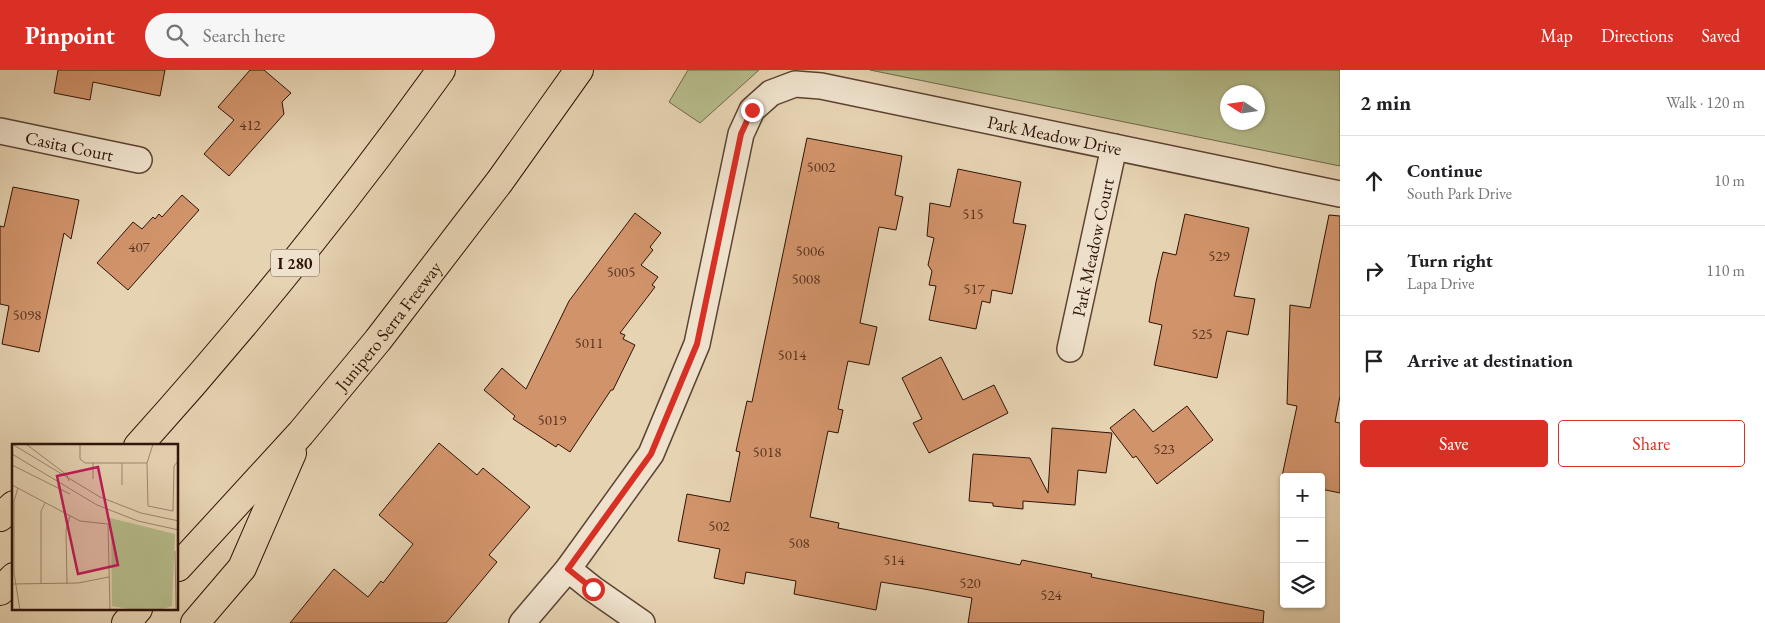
<!DOCTYPE html>
<meta charset="utf-8">
<style>
:root{--surface:#fff;--page:#f6f6f6;--text:#202124;--muted:#757577;--line:#e0e0e0;--accent:#d93025}
body{margin:0;font-family:"EB Garamond",serif;background:var(--page);color:var(--text)}
.controls{position:absolute;right:15px;bottom:15px;display:grid;overflow:hidden;border-radius:5px;box-shadow:0 1px 4px #0004}
.controls button{width:45px;height:45px;display:grid;place-items:center;padding:0;border:0;border-bottom:1px solid var(--line);background:var(--surface);color:var(--text);font:25px sans-serif}
.compass{position:absolute;left:1220px;top:15px;width:45px;height:45px;border-radius:50%;background:var(--surface);box-shadow:0 1px 4px #0004;rotate:282deg}
.stop{position:absolute;width:15px;height:15px;margin:-11px;border:4px solid #d93025;border-radius:50%;background:#fff}
.stop.end{background:#d93025;border-color:#fff;box-shadow:0 1px 5px #0008}
.list{margin:0;padding:0;list-style:none}
h2{display:flex;justify-content:space-between;align-items:center;height:65px;margin:0;padding:0 20px;font-size:21px}
h2 small{font-size:16px;font-weight:400;color:var(--muted)}
.list li{display:grid;grid-template-columns:32px 1fr auto;gap:15px;align-items:center;box-sizing:border-box;height:90px;padding:0 20px;border-top:1px solid var(--line)}
.list b{display:block;font-size:19px;white-space:nowrap}
.list p{margin:0;font-size:16px;white-space:nowrap;color:var(--muted)}
.list em{font-size:16px;font-style:normal;color:var(--muted)}
.actions{display:flex;gap:10px;padding:15px 20px}
.actions a{flex:1;padding:11px 0;border:1px solid var(--accent);border-radius:5px;text-align:center;font-size:18px;color:var(--accent)}
.actions .main{background:var(--accent);color:#fff}
.icon{flex:none;width:28px;height:28px;fill:none;stroke:currentColor;stroke-width:2;stroke-linecap:round;stroke-linejoin:round}
.map{position:relative;flex:none;width:1340px;height:553px;overflow:hidden}
header{display:flex;align-items:center;gap:30px;box-sizing:border-box;height:70px;padding:0 25px;background:var(--accent);color:#fff}
header strong{font-size:24px}
nav{display:flex;gap:28px;margin-inline-start:auto;font-size:18px}
.search{width:350px;height:45px;background:var(--page);display:flex;align-items:center;gap:12px;box-sizing:border-box;padding:0 18px;border-radius:28px;color:var(--muted);font-size:19px}
main{display:flex}
aside{flex:1;background:var(--surface)}
.map>svg:first-child{display:block}
.green{fill:#b6bc8c;stroke:#72684a;fill-rule:evenodd}
.building{fill:#d1936a;stroke:#2f1308}
.lines{fill:none;stroke-linecap:round;stroke-linejoin:round}
.minor-casing{stroke:#5d4332;stroke-width:28}
.motorway-casing{stroke:#2f1308;stroke-width:30}
.minor{stroke:#efe2cd;stroke-width:25}
.motorway{stroke:#e6d3b2;stroke-width:28}
.route{stroke:#d93025;stroke-width:6}
.labels{text-anchor:middle;dominant-baseline:central;stroke-width:4;stroke-linejoin:round;paint-order:stroke}
.number-label{font-size:15px;fill:#583320}
.shield{fill:#efe2cd;stroke:#695143;stroke-width:1}
.shield-label{font-size:16px;font-weight:bold;fill:#2f1308}
.street-label{font-size:18px;fill:#2f1308;stroke:#efe2cd}
.inset-road{fill:none;stroke:#9d866e;stroke-width:1}
.view{fill:#c2185b;fill-opacity:0.15;stroke:#c2185b;stroke-width:2.5}
.inset-edge{fill:none;stroke:#2f1308;stroke-width:2.5}
</style>
<header>
<strong>Pinpoint</strong>
<div class="search"><svg class="icon" aria-label="search" viewBox="0 0 24 24"><circle cx="10" cy="10" r="6"/><path d="M15 15l6 6"/></svg>Search here</div>
<nav><a>Map</a><a>Directions</a><a>Saved</a></nav>
</header>
<main>
<div class="map">
<svg width="1340" height="553" viewBox="0 0 1340 553">
<rect width="100%" height="100%" fill="#e6d3b2"/>
<filter id="stains"><feTurbulence type="fractalNoise" baseFrequency=".004" numOctaves="4"/><feColorMatrix values="0 0 0 0 .2 0 0 0 0 .09 0 0 0 0 .02 0 0 0 .5 -.17"/></filter>
<radialGradient id="worn" r=".72"><stop offset=".6" stop-color="#630" stop-opacity="0"/><stop offset="1" stop-color="#630" stop-opacity=".3"/></radialGradient>
<g class="green">
<path d="M 688,0 L 759,0 L 700,53 L 669,32 Z"/>
<path d="M 870,0 L 1340,0 L 1340,96 ZM 1228,22 L 1258,22 L 1258,52 L 1228,52 Z"/>
</g>
<g class="building">
<path d="M 58,0 L 165,0 L 160,26 L 93,12 L 90,30 L 54,23 Z"/>
<path d="M 250,0 L 264,0 L 291,23 L 282,32 L 284,44 L 229,106 L 204,84 L 234,50 L 218,37 Z"/>
<path d="M 807,68 L 902,86 L 895,125 L 903,127 L 896,160 L 879,157 L 860,253 L 877,257 L 869,295 L 848,291 L 838,339 L 843,340 L 838,363 L 828,361 L 810,447 L 839,453 L 838,458 L 1020,495 L 1022,490 L 1092,504 L 1091,507 L 1264,541 L 1263,553 L 968,553 L 972,528 L 924,519 L 881,512 L 876,540 L 794,524 L 796,511 L 746,502 L 744,514 L 714,508 L 720,479 L 678,471 L 687,424 L 730,432 L 740,382 L 736,381 L 747,331 L 752,332 Z"/>
<path d="M 958,99 L 1021,112 L 1013,153 L 1026,155 L 1012,224 L 992,220 L 990,233 L 982,231 L 976,259 L 929,250 L 936,216 L 929,215 L 932,201 L 928,195 L 934,168 L 927,166 L 930,133 L 950,137 Z"/>
<path d="M 13,117 L 79,130 L 71,169 L 64,163 L 39,282 L 2,274 L 9,236 L 0,234 L 0,156 L 4,157 Z"/>
<path d="M 182,125 L 199,140 L 128,220 L 97,193 L 133,152 L 142,159 L 153,147 L 155,149 L 159,144 L 162,147 Z"/>
<path d="M 635,143 L 661,163 L 650,177 L 653,180 L 641,195 L 658,207 L 652,215 L 655,217 L 620,263 L 625,265 L 623,269 L 635,275 L 613,320 L 611,320 L 570,382 L 558,374 L 556,377 L 513,349 L 515,346 L 484,320 L 502,298 L 526,319 L 569,231 Z"/>
<path d="M 1185,144 L 1249,158 L 1234,226 L 1255,229 L 1248,265 L 1227,261 L 1217,308 L 1154,295 L 1162,255 L 1149,252 L 1156,212 L 1163,182 L 1176,185 Z"/>
<path d="M 1329,145 L 1340,146 L 1340,326 L 1335,352 L 1340,353 L 1340,423 L 1321,419 L 1321,407 L 1284,407 L 1284,411 L 1281,411 L 1297,336 L 1287,334 L 1290,235 L 1310,238 Z"/>
<path d="M 941,287 L 963,330 L 994,315 L 1008,343 L 929,383 L 913,353 L 922,349 L 902,308 Z"/>
<path d="M 1187,336 L 1213,370 L 1157,414 L 1136,386 L 1133,388 L 1110,358 L 1134,339 L 1153,362 Z"/>
<path d="M 1052,358 L 1112,363 L 1106,403 L 1078,400 L 1075,435 L 1023,431 L 1023,439 L 993,436 L 993,433 L 969,431 L 973,384 L 1030,388 L 1048,423 Z"/>
<path d="M 439,373 L 477,405 L 483,398 L 530,437 L 489,485 L 497,492 L 446,553 L 290,553 L 334,499 L 368,527 L 381,511 L 383,513 L 413,474 L 379,445 Z"/>
</g>
<g class="lines">
<defs>
<g id="minor">
<path id="s1" d="M 0,61 L 139,90"/>
<path id="s2" d="M 1070,279 L 1114,77"/>
<path d="M 568,499 L 593,519 L 642,553"/>
<path id="s3" d="M 522,553 L 568,499 L 651,384 L 697,274 L 741,64 L 752,40 L 771,23 L 795,14 L 821,16 L 1340,124"/>
</g>
<g id="motorway">
<path d="M 138,376 C 246,256 347,131 441,0"/>
<path d="M 0,447 L 14,435"/>
<path id="s4" d="M 178,497 L 301,363 L 378,270 L 500,111 L 579,0"/>
<path d="M 0,521 L 14,507"/>
<path d="M 126,553 L 138,539"/>
<path d="M 195,553 L 242,498 L 292,383"/>
</g>
</defs>
<use href="#minor" class="minor-casing"/>
<use href="#motorway" class="motorway-casing"/>
<use href="#minor" class="minor"/>
<use href="#motorway" class="motorway"/>
</g>
<g class="lines">
<path class="route" d="M 593,519 L 568,499 L 651,384 L 697,274 L 741,64 L 752,40"/>
</g>
<g class="labels">
<g class="number-label">
<text x="250" y="54">412</text>
<text x="821" y="96">5002</text>
<text x="973" y="143">515</text>
<text x="139" y="176">407</text>
<text x="810" y="180">5006</text>
<text x="1219" y="185">529</text>
<text x="621" y="201">5005</text>
<text x="806" y="208">5008</text>
<text x="974" y="218">517</text>
<text x="27" y="244">5098</text>
<text x="1202" y="263">525</text>
<text x="589" y="272">5011</text>
<text x="792" y="284">5014</text>
<text x="552" y="349">5019</text>
<text x="1164" y="378">523</text>
<text x="767" y="381">5018</text>
<text x="719" y="455">502</text>
<text x="799" y="472">508</text>
<text x="894" y="489">514</text>
<text x="970" y="512">520</text>
<text x="1051" y="524">524</text>
</g>
<rect class="shield" x="271" y="179.5" width="48" height="27" rx="4"/>
<g class="shield-label">
<text x="295" y="193">I 280</text>
</g>
<g class="street-label">
<text stroke="none"><textPath href="#s3" startOffset="889">Park Meadow Drive</textPath></text>
<text stroke="none"><textPath href="#s1" startOffset="71">Casita Court</textPath></text>
<text stroke="none"><textPath href="#s2" startOffset="104">Park Meadow Court</textPath></text>
<text stroke="none"><textPath href="#s4" startOffset="320">Junipero Serra Freeway</textPath></text>
</g>
</g>
<g transform="translate(12 374)">
<rect width="166" height="166" fill="#e6d3b2"/>
<path d="M 94,73 L 163,90 L 160,162 L 148,166 L 122,166 L 100,162 L 99,82 Z" fill="#b6bc8c"/>
<path class="inset-road" d="M 0,0 L 88,53 L 129,69 L 167,77M 14,0 L 55,31 L 57,37M 68,0 L 68,15 L 73,19 L 135,19M 141,0 L 135,19 L 136,62 L 161,67 L 162,22 L 167,16M 0,10 L 85,61 L 126,77 L 167,86M 110,19 L 110,41M 0,21 L 58,50M 81,35 L 81,19M 0,41 L 68,77 L 96,80 L 98,166M 6,44 L 2,57 L 2,129 L 8,166M 163,107 L 164,165M 0,140 L 66,139 L 97,133M 29,140 L 29,67 L 33,59M 55,140 L 54,86 L 58,72M 68,166 L 112,166"/>
<path class="view" d="M 86,23 L 106,121 L 66,130 L 45,32 Z"/>
<rect width="166" height="166" class="inset-edge"/>
</g>
<rect width="100%" height="100%" filter="url(#stains)"/>
<rect width="100%" height="100%" fill="url(#worn)"/>
</svg>
<div class="controls">
<button>+</button>
<button>−</button>
<button><svg class="icon" aria-label="layers" viewBox="0 0 24 24"><path d="M12 4l9 5-9 5-9-5zM3 14l9 5 9-5"/></svg></button>
</div>
<svg class="compass" viewBox="-18 -18 36 36"><path d="M0-13l5 13h-10z" fill="#e53935"/><path d="M0 13l5-13h-10z" fill="#757577"/></svg>
<div class="stop" style="left:593px;top:519px"></div>
<div class="stop end" style="left:752px;top:40px"></div>
</div>
<aside>
<h2>2 min<small>Walk · 120 m</small></h2>
<ul class="list">
<li><svg class="icon" aria-label="ahead" viewBox="0 0 24 24"><path d="M12 20V5M6 11l6-6 6 6"/></svg><div><b>Continue</b><p>South Park Drive</p></div><em>10 m</em></li>
<li><svg class="icon" aria-label="right" viewBox="0 0 24 24"><path d="M7 20v-9h11M14 6l5 5-5 5"/></svg><div><b>Turn right</b><p>Lapa Drive</p></div><em>110 m</em></li>
<li><svg class="icon" aria-label="arrive" viewBox="0 0 24 24"><path d="M6 21V4h12l-3 4 3 4H6"/></svg><div><b>Arrive at destination</b></div></li>
</ul>
<div class="actions"><a class="main">Save</a><a>Share</a></div>
</aside>
</main>
